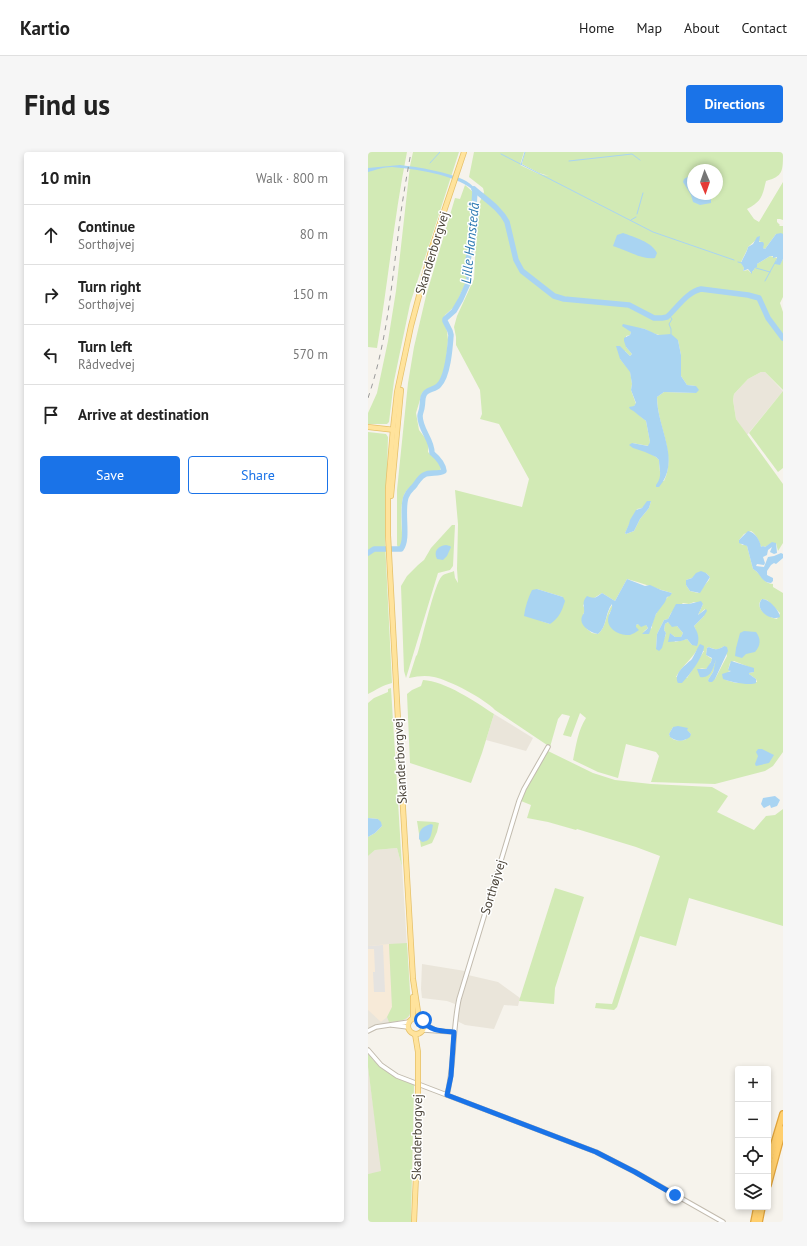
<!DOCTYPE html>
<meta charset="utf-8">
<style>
:root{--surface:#fff;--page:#f6f6f6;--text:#222;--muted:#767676;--line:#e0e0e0;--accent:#1a73e8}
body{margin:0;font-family:"PT Sans",sans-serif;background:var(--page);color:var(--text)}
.controls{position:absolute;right:12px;bottom:12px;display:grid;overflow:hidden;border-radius:4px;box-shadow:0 2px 6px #0003}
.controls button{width:36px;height:36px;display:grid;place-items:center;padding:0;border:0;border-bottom:1px solid var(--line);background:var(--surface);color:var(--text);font:20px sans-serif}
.compass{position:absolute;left:319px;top:12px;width:36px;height:36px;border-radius:50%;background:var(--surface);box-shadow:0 2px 6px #0003;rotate:178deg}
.stop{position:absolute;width:12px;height:12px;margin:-9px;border:3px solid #1a73e8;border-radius:50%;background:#fff}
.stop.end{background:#1a73e8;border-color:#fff;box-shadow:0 1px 4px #0008}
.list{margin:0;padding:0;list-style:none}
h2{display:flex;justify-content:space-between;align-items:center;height:52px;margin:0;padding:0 16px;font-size:17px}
h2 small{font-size:13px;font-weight:400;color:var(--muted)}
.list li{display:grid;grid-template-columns:26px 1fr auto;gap:12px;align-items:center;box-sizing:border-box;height:60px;padding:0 16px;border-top:1px solid var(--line)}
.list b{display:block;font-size:15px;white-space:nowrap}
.list p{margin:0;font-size:13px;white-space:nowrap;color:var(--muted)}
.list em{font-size:13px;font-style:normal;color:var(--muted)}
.actions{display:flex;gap:8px;padding:12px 16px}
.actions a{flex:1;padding:9px 0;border:1px solid var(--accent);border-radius:4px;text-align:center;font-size:14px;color:var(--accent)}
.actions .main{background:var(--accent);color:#fff}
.icon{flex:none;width:22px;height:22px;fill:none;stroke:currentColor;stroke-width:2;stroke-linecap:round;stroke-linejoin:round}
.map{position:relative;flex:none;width:415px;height:1070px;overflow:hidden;border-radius:4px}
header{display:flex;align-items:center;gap:24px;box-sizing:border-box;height:56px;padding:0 20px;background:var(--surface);border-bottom:1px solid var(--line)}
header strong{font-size:19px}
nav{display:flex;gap:22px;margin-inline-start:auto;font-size:14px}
.intro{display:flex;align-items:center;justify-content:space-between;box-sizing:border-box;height:96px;padding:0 24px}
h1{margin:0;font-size:28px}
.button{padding:10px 18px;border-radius:4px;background:var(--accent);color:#fff;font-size:14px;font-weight:700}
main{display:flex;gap:24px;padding:0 24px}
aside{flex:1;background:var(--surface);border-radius:4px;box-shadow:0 2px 6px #0003}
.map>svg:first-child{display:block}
.residential{fill:#eae5da}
.commercial{fill:#f7ead8}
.green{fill:#d2eab5;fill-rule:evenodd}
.parking{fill:#e5e3e0}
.water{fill:#a9d4f2}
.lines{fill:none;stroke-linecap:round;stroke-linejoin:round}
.stream{stroke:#a9d4f2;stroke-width:1}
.river{stroke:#a9d4f2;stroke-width:5.5}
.minor-casing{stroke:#c2bbae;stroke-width:5.5}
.major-casing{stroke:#e6c16a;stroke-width:6}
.highway-casing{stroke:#e0a43c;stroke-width:8}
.minor{stroke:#fff;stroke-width:3.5}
.major{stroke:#ffe39c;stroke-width:4.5}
.highway{stroke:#ffcf6e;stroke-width:5.5}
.rail{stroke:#9a9a9a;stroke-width:1;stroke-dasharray:5 5;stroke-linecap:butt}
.major-bridge-casing{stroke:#e6c16a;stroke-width:6;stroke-linecap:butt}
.major-bridge{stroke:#ffe39c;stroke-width:4.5}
.route{stroke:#1a73e8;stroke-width:5}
.labels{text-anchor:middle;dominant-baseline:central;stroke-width:3;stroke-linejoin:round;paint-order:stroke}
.street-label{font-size:13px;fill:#4b4439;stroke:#fff}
.water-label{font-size:14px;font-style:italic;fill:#2e7ab2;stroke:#fff}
</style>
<header>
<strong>Kartio</strong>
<nav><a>Home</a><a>Map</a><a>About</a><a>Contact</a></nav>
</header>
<div class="intro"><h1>Find us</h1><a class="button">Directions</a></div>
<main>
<aside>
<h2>10 min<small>Walk · 800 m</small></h2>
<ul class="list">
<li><svg class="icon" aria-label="ahead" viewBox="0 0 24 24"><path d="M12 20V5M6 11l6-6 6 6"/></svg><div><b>Continue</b><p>Sorthøjvej</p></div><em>80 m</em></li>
<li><svg class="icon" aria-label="right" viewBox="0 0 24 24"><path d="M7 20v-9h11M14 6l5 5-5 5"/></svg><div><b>Turn right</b><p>Sorthøjvej</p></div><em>150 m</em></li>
<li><svg class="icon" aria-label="left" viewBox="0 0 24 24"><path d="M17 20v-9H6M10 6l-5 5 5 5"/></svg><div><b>Turn left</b><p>Rådvedvej</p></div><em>570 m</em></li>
<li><svg class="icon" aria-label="arrive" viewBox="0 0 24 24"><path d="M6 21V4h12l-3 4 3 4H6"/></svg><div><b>Arrive at destination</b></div></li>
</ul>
<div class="actions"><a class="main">Save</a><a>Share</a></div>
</aside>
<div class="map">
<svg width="415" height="1070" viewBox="0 0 415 1070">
<rect width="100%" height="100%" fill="#f6f3ec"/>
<g class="residential">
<path d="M 393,220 L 397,220 L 415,239 L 379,283 L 368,267 L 365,248 L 366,242 L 380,227 Z"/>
<path d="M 126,562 L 165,586 L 158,599 L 118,588 Z"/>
<path d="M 29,696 L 34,715 L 43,857 L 43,863 L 39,867 L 0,876 L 0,704 L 7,698 Z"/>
<path d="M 54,812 L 97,819 L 87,852 L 79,849 L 54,846 L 53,837 Z"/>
<path d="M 100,823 L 130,830 L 152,846 L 150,854 L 136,853 L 126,877 L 97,873 L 89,869 L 91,855 Z"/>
<path d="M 0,915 L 14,1020 L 0,1022 Z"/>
</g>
<path class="commercial" d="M 21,792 L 24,855 L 19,865 L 13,870 L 0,858 L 0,794 Z"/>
<g class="green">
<path d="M 0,0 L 39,0 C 26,65 20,131 9,196 L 0,195 Z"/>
<path d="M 45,0 L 91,0 L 42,152 L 26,229 L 21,270 L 19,272 L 0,272 L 0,261 L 9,241 L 20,189 L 28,139 L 42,14 Z"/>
<path d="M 106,0 L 156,0 L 152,13 L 171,22 L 181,24 L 171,21 L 154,12 L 157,0 L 415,0 C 415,20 415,24 398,29 C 394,45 394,49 379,57 L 386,67 L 391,70 L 415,30 L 415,68 L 412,67 L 409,67 L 409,70 L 412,73 L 411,74 L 415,74 L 415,82 L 408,82 L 397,97 L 395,96 L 393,90 L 388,88 L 380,95 L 379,98 L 373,110 L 376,116 L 375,119 L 380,118 L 383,121 L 384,118 L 385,119 L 389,112 L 402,104 L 409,106 L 408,112 L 412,112 L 415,107 L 415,145 L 412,151 L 415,160 L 415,238 L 397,220 L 393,220 L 380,227 L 366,242 L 365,248 L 368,267 L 415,332 L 415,391 L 410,399 L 408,391 L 402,392 L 397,395 L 395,394 L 393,395 C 391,389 389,383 383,379 L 376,382 L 371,388 L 374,393 L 378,393 L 379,394 L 385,417 C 394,422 394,431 405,432 L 405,435 L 415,441 L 415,600 L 405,614 L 397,619 L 347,632 L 283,630 L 291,604 L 288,600 L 258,592 L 250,626 L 230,620 L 205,608 C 208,594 210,578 218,566 L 212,561 L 203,585 L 195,583 L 202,564 L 194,562 L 190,567 L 182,595 L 127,558 C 117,547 81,528 66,525 C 58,523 50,524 41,526 L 48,504 L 49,503 C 54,489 66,432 74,424 C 77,421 82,421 86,419 L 87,426 L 90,431 L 89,417 L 90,372 L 87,338 L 154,355 L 161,327 L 131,272 L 112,267 L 114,262 L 112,238 L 88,193 L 88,185 L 86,175 L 89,164 L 106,127 L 110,54 L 116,40 L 115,36 L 101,25 ZM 325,18 L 349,18 L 349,42 L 325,42 ZM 270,176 L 277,177 L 284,181 L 310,188 L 313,203 L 313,224 L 319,233 L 328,234 L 328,241 L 296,240 L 289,245 C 289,274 309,302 296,329 L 292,328 C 293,321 291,316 291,308 L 288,305 L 264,291 L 281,294 L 282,290 L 278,269 L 272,264 L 266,254 L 268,252 L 263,238 L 264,232 L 262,219 L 252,207 L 257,199 L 262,204 L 264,202 L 258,195 L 258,184 L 262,183 L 263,180 L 261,178 ZM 283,349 L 281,356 L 272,367 L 266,379 L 258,382 L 257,381 L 269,357 L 274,356 ZM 338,421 L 342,425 L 341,428 L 330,441 L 322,439 L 318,433 L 318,428 ZM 259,427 C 274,431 289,437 304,441 C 298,445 287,462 285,469 C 284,471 284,473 284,476 L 275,480 L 280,476 L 278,473 L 270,472 L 268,473 L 268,475 L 241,462 L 244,457 L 245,452 C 237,461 239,475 230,482 L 224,481 L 219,477 L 215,463 L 217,458 L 215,453 L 234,441 L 247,449 ZM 169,437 L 195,445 L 182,472 L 173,469 ZM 394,447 L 399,448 L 412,461 L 409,467 C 401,466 385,456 394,447 ZM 326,450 L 335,452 L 330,463 L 337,457 L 336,464 L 326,474 L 328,478 L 324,493 L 319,487 L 307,490 L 302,481 L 307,485 L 313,485 L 315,481 L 309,474 L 300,470 L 297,472 L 296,478 L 298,481 L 297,485 L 288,497 L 289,482 L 296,468 L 300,467 L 303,461 L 315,451 L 321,452 ZM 356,494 L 359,504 L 347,527 L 340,528 L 345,520 L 349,508 L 348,508 L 343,520 L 331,516 L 338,517 L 341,514 L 344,507 L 338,503 L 339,496 L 341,495 C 347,498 351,498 356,494 ZM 329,498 L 336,499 L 319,526 L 308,525 C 313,515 323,508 329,498 ZM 366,509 L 386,517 L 386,520 L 381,521 L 381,522 L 388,527 L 389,530 L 368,531 L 358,528 L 360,520 L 363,518 L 360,518 L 362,511 ZM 305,575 C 313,576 317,576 323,582 L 317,588 C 311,589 303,589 301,582 Z"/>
<path d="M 97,33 L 105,40 L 105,46 L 98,130 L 87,154 L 77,163 L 75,169 L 79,179 L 80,188 L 78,210 L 75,224 L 72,230 L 66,235 L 57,238 L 54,241 L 48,261 L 51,278 L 61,291 L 60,300 L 63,303 L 69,306 L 73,315 L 72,319 C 55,320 56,322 46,332 C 43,335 39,337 37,341 C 31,350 34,381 35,393 L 33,395 L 30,396 L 29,393 L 29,338 L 40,231 L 46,195 L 58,144 L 87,46 L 92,47 Z"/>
<path d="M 415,239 L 415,316 L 410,320 L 381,281 Z"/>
<path d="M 0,280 L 18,282 L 20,285 L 17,390 L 24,531 C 15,533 8,538 0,542 Z"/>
<path d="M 84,373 L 87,373 L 85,414 L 82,418 L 70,421 L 38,526 L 36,519 L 33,434 L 39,424 L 50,413 L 56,408 L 63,396 Z"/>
<path d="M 55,528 C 77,529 108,550 126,562 L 114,601 L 103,631 L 42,611 L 39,542 L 44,538 L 53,534 Z"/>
<path d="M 23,536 L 34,715 L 29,696 L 7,698 L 0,704 L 0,685 L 7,681 L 14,674 L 10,667 L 0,666 L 0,551 L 6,546 L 20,540 L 20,537 Z"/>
<path d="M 180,599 L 225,621 L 247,628 L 283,632 L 344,635 L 360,644 L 349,660 L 386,678 L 398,664 L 407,663 L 415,657 L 415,774 L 321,746 L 308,794 L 272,784 L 249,855 L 246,858 L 227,856 L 228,851 L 244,852 L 292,704 L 268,695 L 209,677 L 208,678 L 180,670 L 159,666 L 163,653 L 153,649 L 158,638 Z"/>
<path d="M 49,669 L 67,670 L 71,671 L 69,680 L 64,691 L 53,695 Z"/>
<path d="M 187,736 L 216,745 L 187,836 L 186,852 L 151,849 Z"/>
<path d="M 39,791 L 43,857 C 42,869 32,869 21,870 L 19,865 L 24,855 L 21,792 Z"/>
<path d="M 0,902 C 15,920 25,924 46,933 L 43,1070 L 0,1070 L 0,1022 L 13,1019 L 0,915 Z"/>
</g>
<path class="parking" d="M 15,793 L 17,840 L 6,840 L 5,820 L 7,820 L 6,797 L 0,797 L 0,794 Z"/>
<g class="water">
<path d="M 32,13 C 50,15 81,20 98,29 C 103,32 108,37 112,41 L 110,43 L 108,41 L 108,45 L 106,45 L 104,37 C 84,22 48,17 24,15 C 16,15 7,18 0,20 L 0,16 Z"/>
<path d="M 321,24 L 325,24 L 325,42 L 338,42 L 343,46 L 343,51 L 332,53 L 325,50 L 323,43 L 315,30 L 316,27 Z"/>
<path d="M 255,81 C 266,85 284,90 289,101 L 287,106 C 274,108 258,98 245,94 L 249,83 Z"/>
<path d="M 413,81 L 415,82 L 415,107 L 412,113 L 407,112 L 407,111 L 409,108 L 409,105 L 405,106 L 405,104 L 402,104 L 389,112 L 389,115 L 387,116 L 385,119 L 384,119 L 384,122 L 380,117 L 375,119 L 376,116 L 373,111 C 375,106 379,100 380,95 L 385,92 L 389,85 L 392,84 L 391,90 L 395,90 L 396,92 L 395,96 L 397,97 L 408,82 Z"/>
<path d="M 255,172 L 277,177 L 290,183 L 303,182 L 310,188 L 313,203 L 313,224 L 319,233 L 328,234 L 331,238 L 328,241 L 296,240 L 289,245 C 289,277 314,308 291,335 L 288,335 L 288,333 C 295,324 291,318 291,308 L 288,305 L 277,300 L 265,296 L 261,293 L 264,291 L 280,294 L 282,290 L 278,269 C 272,265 268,260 262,257 L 261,255 L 266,254 L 268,251 L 263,238 L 264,232 L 262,220 L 252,207 L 248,194 L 252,194 L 262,204 L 264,202 L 258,195 L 256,189 L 256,186 L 262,183 L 263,180 L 254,174 Z"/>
<path d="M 279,349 L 283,349 L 281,356 L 272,367 L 266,379 L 258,382 L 257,381 L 261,372 L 262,368 L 268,358 L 274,356 Z"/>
<path d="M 380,379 C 387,380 392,388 393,395 L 395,394 L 397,395 L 404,390 L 408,391 L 409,401 L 406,402 L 402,400 L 404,395 L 400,398 L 399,403 L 395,405 L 397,411 L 396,413 L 389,412 L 388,414 L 396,415 L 400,405 L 406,404 L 413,401 L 415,402 L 415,406 L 408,412 L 406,411 L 403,413 L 399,419 L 399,423 L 405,426 L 405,429 L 403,431 C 392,430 394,422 385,417 L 379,394 L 371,391 L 371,388 Z"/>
<path d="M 78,393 L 82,394 L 83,395 L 79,404 L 75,408 L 69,407 C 65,399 70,394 78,393 Z"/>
<path d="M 333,419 L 338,421 L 342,425 L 332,441 L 322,439 L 318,433 L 318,428 L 324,426 L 328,421 Z"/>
<path d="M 259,427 L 277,434 L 282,433 L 293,438 L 304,441 L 302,444 L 299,445 L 297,450 L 288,462 L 281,482 L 274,482 L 280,476 L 278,473 L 273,475 L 270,472 L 268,473 L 268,475 L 271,478 C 268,480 265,482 262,483 C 253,484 240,478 240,468 C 240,462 245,458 244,452 C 237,461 239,475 230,482 C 220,480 208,471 216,461 C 217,454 213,450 219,444 C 226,447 228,446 234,441 L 247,449 Z"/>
<path d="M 169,437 L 195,445 L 197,449 C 194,459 191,466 182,472 L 156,464 C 157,455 160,446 164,438 Z"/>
<path d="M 394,447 C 401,447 411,458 412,465 C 403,470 385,457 394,447 Z"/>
<path d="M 333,449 L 335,452 L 330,463 L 338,457 L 339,459 L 336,464 L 326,474 C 330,481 332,486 329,494 L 324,493 L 319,487 L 313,489 L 300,490 L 302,481 L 307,485 L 313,485 L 315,481 L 309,474 L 304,475 L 300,470 L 297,472 L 296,478 L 298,481 L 294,496 L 291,499 L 288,497 L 289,482 L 296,468 L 300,467 L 308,452 L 321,452 Z"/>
<path d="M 376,479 L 388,480 C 393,487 393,493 387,500 L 378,502 L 374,506 L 367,504 L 368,496 L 372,481 Z"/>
<path d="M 332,492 L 336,494 C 336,504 321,524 314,531 L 310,531 C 305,521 318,513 324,507 C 327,502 329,496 332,492 Z"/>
<path d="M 356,494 L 359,495 L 360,499 L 347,527 L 344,530 L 341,530 L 340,528 L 345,520 L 348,508 C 345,516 343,527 332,525 L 329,517 L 338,517 L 343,510 L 344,506 L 338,503 L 339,496 L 341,495 C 346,498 351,498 356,494 Z"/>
<path d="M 363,509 L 386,516 L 386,520 L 381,521 L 381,522 L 388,527 L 388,531 C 382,534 362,530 355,527 L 354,522 L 363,519 L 360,518 Z"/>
<path d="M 310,574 L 320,576 L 319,578 L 323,582 L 322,585 C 314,590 310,590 302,585 L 301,582 L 305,575 Z"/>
<path d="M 390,597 L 394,597 L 406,603 L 401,611 L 388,614 L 387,612 L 390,604 L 388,600 Z"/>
<path d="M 407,644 L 412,648 L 409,654 L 403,656 L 402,653 L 396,656 L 395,655 L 393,652 L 395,646 Z"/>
<path d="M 0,666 L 10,667 L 13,670 L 14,674 L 7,681 L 0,685 Z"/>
<path d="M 63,672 L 65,673 C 63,682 64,689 54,690 L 51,687 C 51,677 54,675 63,672 Z"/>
</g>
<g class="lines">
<g class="stream">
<path d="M 133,2 L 285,80 L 366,108"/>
<path d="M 201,9 L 264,2 L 272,8"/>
<path d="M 62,11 L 72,0"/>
<path d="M 153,13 L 157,0"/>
<path d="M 269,62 L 275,41"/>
<path d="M 263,68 L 268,65"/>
<path d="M 370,110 L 374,111"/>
<path d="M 388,116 L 402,120"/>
<path d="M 397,129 L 409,107"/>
<path d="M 389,145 L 389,144"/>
<path d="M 301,163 L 304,167 L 301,172 L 303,177 L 303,182"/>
</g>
<g class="river">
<path d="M 106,37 C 117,47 132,56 139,70 L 148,108 L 154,119 L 186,144 L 196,147 L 261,153 L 286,166 L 294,166 L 299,165 C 309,156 319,140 333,137 L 380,143 L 391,146 L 400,166 L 415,186"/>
<path d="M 0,401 L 6,397 L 33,397 C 41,387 33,359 38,345 C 40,339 44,337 47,333 C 50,329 52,325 56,323 C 62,319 70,323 76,319 C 75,311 70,306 64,301 C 64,287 52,278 52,264 C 52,261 54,258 54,255 C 55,251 54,246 56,243 C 58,237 67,238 71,233 C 80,224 82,196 83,183 L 82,179 L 77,169 L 77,167 L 86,159 L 93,147 L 101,129 L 100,108 L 103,94 L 107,39"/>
</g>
<defs>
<g id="minor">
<path d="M 56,872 L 67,878"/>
<path d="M 24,873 L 40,875"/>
<path d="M 56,878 L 86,880"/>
<path d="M 0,879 L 8,875 L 41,870"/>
<path d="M 0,898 L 13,913 L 29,924 L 228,1000 L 267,1020 L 355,1070"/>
<path d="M 79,943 C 87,912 84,879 91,847 L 151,649 L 156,637 L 180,595"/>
</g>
<g id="major">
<path d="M 0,275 L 27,278"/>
<path d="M 23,344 L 33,238"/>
<path d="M 45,845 L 45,866"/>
<circle cx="48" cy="874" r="8"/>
<path d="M 51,866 L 45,827 L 32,605 L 20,383 L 20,337 L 25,277 L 29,240 L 43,174 L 64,95 L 96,0"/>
<path d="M 47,882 L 50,900 L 50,929"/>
<path d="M 46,1070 L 50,977 L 50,938"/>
</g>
<g id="highway">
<path d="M 400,1012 L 415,962"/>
<path d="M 400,1033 L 415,977"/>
<path d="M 386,1070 L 389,1055"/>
<path d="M 391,1070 L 394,1055"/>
</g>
</defs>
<use href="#minor" class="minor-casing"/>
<use href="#major" class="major-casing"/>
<use href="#highway" class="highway-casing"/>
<use href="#minor" class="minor"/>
<use href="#major" class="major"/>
<use href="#highway" class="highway"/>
<path class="rail" d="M 0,246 C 18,193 23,139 30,84 C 33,56 38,28 43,0"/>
<defs>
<path id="major-bridge" d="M 50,929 L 50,938"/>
</defs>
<use href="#major-bridge" class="major-bridge-casing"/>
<use href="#major-bridge" class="major-bridge"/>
</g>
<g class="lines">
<path class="route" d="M 55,868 C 60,879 75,879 86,880 L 83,924 L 79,943 L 228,1000 L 267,1020 L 307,1043"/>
</g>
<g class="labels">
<g class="street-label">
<text transform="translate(64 101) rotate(-73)">Skanderborgvej</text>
<text transform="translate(32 609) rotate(-93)">Skanderborgvej</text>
<text transform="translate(125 735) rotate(-73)">Sorthøjvej</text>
<text transform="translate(49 985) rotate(-89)">Skanderborgvej</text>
</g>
<g class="water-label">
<text transform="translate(102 91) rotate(-84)">Lille Hanstedå</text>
</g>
</g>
</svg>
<div class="controls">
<button>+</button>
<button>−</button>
<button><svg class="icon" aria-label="locate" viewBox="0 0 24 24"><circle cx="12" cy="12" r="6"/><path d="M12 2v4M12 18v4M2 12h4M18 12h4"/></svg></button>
<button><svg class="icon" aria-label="layers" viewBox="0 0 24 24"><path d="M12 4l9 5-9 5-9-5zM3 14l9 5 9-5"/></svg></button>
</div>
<svg class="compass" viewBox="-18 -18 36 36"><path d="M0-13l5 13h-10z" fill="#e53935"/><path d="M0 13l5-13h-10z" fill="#767676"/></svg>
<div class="stop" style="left:55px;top:868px"></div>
<div class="stop end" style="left:307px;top:1043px"></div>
</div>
</main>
